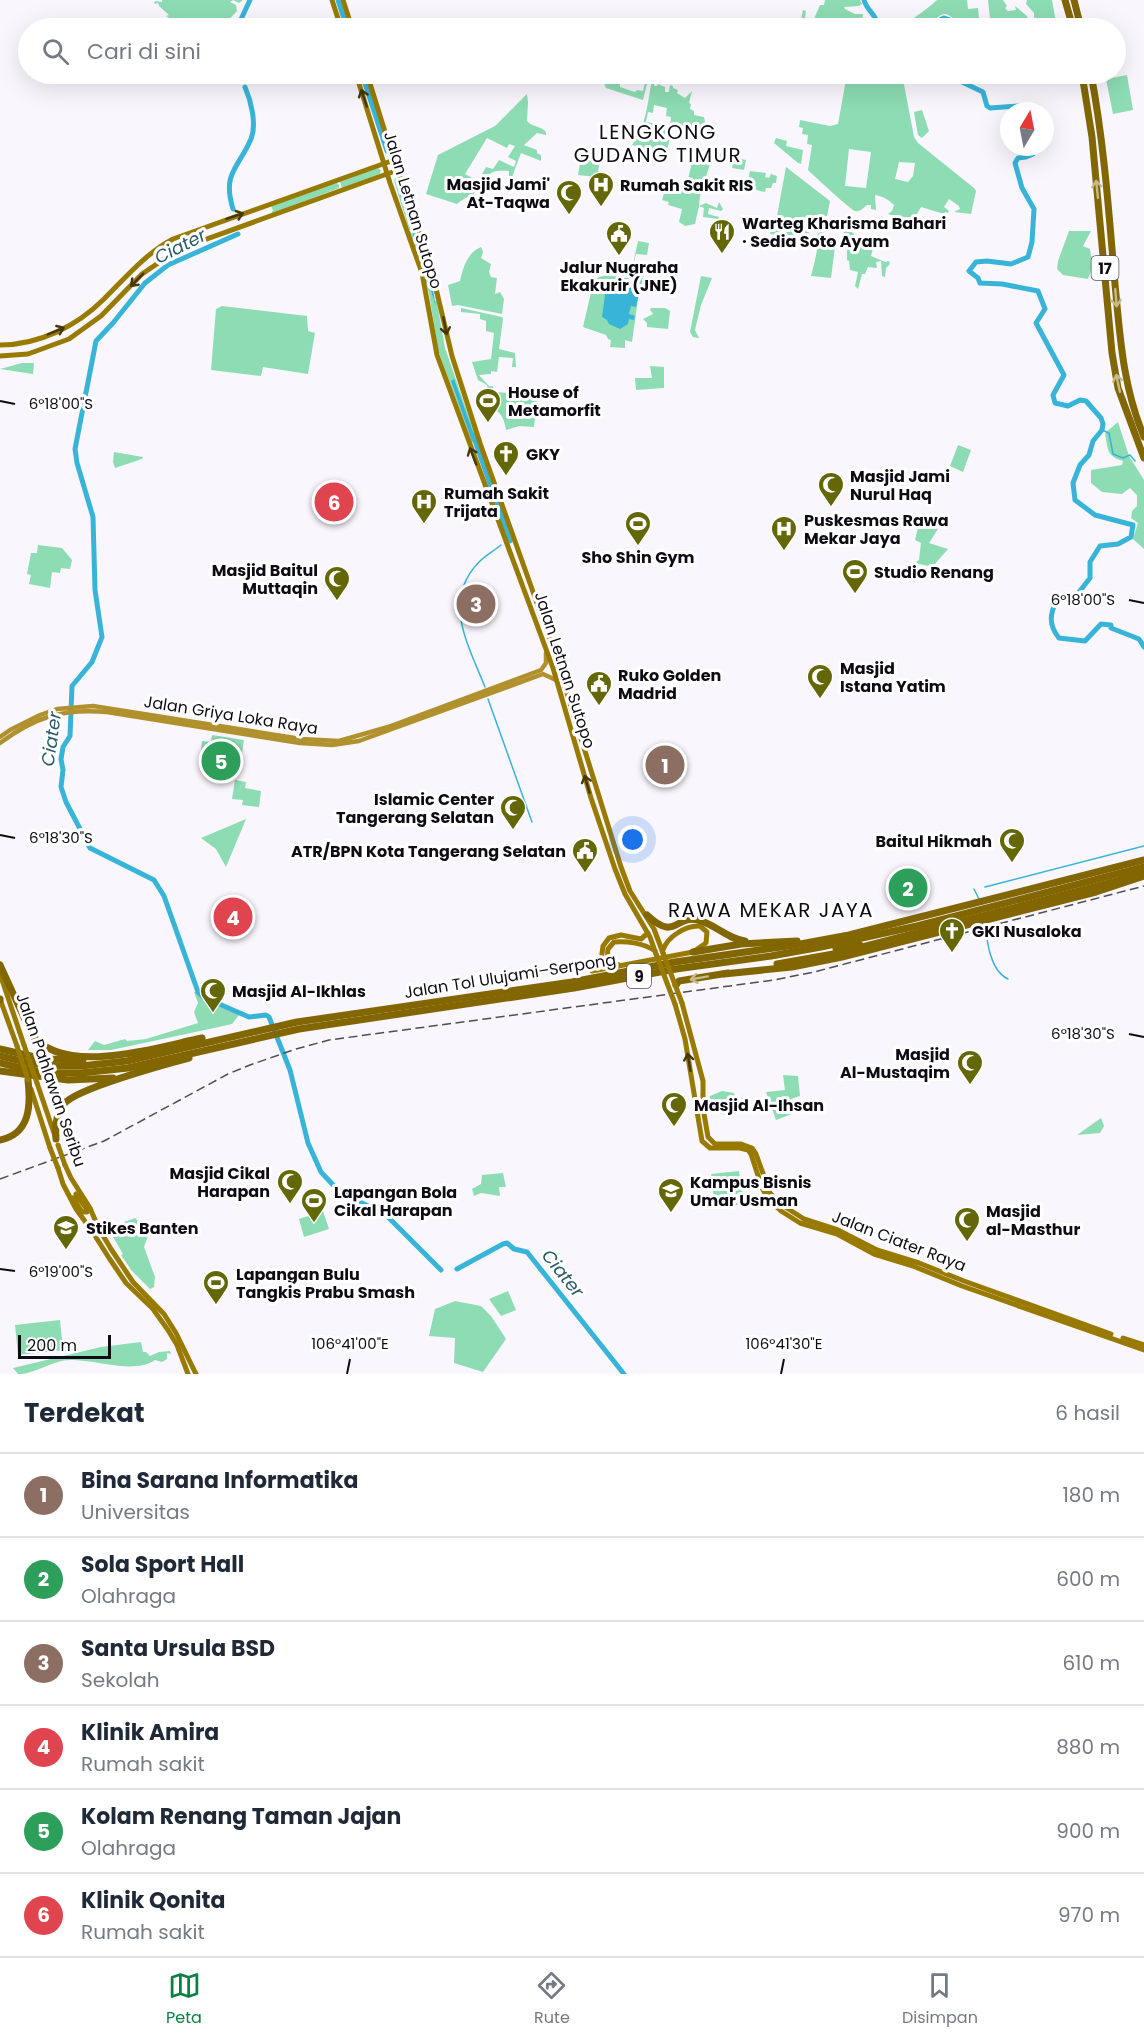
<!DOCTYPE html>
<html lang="id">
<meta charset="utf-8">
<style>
:root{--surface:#fff;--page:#f6f6f7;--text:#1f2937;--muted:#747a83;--line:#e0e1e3;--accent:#0b8043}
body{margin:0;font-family:Poppins,sans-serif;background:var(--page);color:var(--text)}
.compass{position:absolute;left:1000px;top:102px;width:54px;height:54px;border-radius:50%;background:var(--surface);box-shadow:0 6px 24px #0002;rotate:10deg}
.scale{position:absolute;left:18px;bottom:15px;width:93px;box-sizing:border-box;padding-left:6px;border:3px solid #0e0b14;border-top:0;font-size:16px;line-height:21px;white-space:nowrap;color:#0e0b14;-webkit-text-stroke:4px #fff;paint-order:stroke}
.you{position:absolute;left:633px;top:840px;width:21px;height:21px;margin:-15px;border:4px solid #fff;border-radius:50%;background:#1a73e8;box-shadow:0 0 0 9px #1a73e833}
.badge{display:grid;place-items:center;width:39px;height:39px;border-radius:50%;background:var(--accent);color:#fff;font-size:20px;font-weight:700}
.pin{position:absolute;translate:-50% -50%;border:3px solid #fff;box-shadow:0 2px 6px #0006}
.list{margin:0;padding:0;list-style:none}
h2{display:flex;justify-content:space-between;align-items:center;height:78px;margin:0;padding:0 24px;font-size:26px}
h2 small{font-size:20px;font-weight:400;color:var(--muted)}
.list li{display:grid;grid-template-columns:39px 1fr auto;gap:18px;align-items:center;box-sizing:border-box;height:84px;padding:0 24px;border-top:2px solid var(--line)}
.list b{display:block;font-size:22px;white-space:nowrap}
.list p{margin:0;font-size:20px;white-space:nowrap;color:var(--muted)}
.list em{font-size:20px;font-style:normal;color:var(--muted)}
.icon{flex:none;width:33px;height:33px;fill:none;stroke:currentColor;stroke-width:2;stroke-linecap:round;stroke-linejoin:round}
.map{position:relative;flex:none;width:1144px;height:1374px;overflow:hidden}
.search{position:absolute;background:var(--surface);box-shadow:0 6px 24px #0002;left:18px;right:18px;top:18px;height:66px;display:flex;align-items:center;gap:15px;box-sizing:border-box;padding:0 21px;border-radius:33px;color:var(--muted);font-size:22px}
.sheet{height:582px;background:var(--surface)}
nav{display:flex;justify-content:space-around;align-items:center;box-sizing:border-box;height:84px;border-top:2px solid var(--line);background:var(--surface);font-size:16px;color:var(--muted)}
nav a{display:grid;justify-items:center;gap:3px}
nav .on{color:var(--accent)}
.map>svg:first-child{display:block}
.green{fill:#8ddcb3;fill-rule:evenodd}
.water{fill:#38b4d9}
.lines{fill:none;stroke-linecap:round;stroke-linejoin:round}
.stream{stroke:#38b4d9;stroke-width:1.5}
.river{stroke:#38b4d9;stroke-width:5}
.secondary{stroke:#b1912d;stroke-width:4.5}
.primary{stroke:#997a01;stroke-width:5}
.highway{stroke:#816602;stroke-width:7}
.rail{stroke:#4f4c54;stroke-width:1.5;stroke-dasharray:9 4.5;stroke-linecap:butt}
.primary-bridge{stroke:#997a01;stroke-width:5}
.highway-bridge{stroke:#816602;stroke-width:7}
.oneway{stroke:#46370c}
.oneway2{stroke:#c6ba8d}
.ticks{fill:none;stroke:#0e0b14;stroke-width:2}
.labels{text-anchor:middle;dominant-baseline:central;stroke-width:6;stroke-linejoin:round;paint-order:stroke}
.shield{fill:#fff;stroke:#56545a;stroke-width:1.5}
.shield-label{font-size:15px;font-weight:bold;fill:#0e0b14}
.poi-label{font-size:16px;font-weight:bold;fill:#0e0b14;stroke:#fff;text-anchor:start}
.street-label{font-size:16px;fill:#0e0b14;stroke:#fff}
.water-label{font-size:18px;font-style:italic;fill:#2a5b6b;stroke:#fff}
.quarter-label{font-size:20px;letter-spacing:1.5px;fill:#0e0b14;stroke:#fff}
.ticks-label{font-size:15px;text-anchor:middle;fill:#0e0b14;stroke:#fff;stroke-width:6;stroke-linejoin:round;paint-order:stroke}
</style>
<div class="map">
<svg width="1144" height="1374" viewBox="0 0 1144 1374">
<rect width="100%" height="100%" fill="#f9f7fd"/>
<g class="green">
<path d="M 162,0 L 242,0 L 242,1 L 239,3 L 233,0 L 230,2 L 236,5 L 237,11 L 221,28 C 201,29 183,27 166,16 L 169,15 L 159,6 L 158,3 L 154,4 L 155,1 L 162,2 Z"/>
<path d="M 825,0 L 860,0 L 862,4 L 859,6 L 844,7 L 845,9 L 855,14 L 863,14 L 861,28 L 808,28 L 808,25 L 800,24 L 803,10 L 806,11 L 805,18 L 814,19 L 820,5 L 824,5 Z"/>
<path d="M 937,0 L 967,0 L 968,9 L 978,8 L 980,28 L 961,28 C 941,0 940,22 923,27 C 913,30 900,29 889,28 C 906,25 924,12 937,0 Z"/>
<path d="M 988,0 L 1003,0 L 1007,6 L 1005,8 L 1008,11 L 1016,10 L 1015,6 L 1027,16 L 1029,28 L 991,28 Z"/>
<path d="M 1027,0 L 1052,0 L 1057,28 L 1034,28 L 1034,13 L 1026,4 Z"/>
<path d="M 608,74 L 617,74 L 615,82 L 620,83 L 620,87 L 635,92 L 637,90 L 643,91 L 646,78 L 635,74 L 649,76 L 643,100 L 606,88 L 604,83 Z"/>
<path d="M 847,74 L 902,74 L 914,137 L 918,143 L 974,188 L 976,191 L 971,214 L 954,212 L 960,209 L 959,206 L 949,199 L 944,207 L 949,211 L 948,213 L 945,212 L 944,214 L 921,207 L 914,219 L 909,217 L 907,221 L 888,214 L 892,211 L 894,205 C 888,199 882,196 875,195 L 876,210 L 871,209 L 871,205 L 867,205 C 863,208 861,212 855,211 C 851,210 814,176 808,170 L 812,145 L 807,144 L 808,135 L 802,134 L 803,128 L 799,127 L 800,120 L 830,126 L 838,124 ZM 849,149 L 871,152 L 866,188 L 845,186 ZM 899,162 L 915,163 L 913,176 L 908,182 L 895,179 Z"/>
<path d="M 1127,75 L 1133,110 L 1113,114 L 1106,79 Z"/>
<path d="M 652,79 L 655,80 L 654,86 L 657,86 L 658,84 L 665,87 L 665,92 L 669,92 L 670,85 L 673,86 L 673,88 L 678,90 L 677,93 L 685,98 L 692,91 L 689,103 L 691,104 L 690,109 L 694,111 L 694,115 L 704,117 L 705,122 L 700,140 L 698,138 L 698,135 L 673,128 L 666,153 L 632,145 C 646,127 648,101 652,79 ZM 654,105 L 667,108 L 666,116 L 671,117 L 670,126 L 646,122 L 648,112 L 653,113 Z"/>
<path d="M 527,94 L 528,102 L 527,121 C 532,127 541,126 546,132 L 546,135 L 537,133 L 524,145 L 537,150 L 537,153 L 541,155 L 541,161 L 521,153 L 512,177 L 509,177 L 509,171 C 485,169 491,176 478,190 C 472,196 463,198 457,204 L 426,194 L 438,155 L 495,126 ZM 487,138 L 507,148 L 509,144 L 515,146 L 508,157 L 516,161 L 514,167 L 499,160 L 493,169 L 486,167 L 478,181 L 465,174 Z"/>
<path d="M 922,110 L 929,131 L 922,138 L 918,135 L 914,112 Z"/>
<path d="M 776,138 L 787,141 L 786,146 L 803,150 L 801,164 L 798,163 L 774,143 Z"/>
<path d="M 723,145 L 737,150 L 736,158 L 746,160 L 744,170 L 732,168 L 733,163 L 729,162 L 729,158 L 723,157 L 722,164 L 713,162 L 715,156 L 720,156 Z"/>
<path d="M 694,153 L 697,157 L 710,164 L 700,196 L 699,206 L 706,203 L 717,208 L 719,202 L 723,209 L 721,211 L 709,208 L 708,214 L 719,217 L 718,219 L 703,217 L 704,208 L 699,206 L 695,224 L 685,226 L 679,222 L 682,209 L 668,205 L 669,202 L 662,200 L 666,187 L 688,191 L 688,189 L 686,188 Z"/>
<path d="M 581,158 L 600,160 L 598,172 L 606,173 L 605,178 L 578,175 Z"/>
<path d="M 786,167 L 830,201 L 827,216 L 814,216 L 814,226 L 810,227 L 809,233 L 804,233 L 801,243 L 794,241 L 793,249 L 783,247 L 785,238 L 781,237 L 781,235 L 770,234 L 771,231 L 766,229 L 777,216 Z"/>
<path d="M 378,168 L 381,170 L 380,174 L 342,188 L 340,182 Z"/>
<path d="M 750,171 L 766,173 L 765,177 L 769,178 L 771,174 L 777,176 L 776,183 L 773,183 L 771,188 L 766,188 L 765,192 L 756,190 L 756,187 L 747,184 Z"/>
<path d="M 395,178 L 399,180 L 435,291 L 445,348 L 477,440 L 472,443 L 438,350 L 429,293 L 394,181 ZM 398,182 L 432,283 L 436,301 L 434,301 L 396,183 Z"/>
<path d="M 337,183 L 339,185 L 339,188 L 271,214 L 273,210 L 271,206 L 323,187 Z"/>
<path d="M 849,218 L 856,226 L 853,227 L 852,224 L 848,222 L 846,227 L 854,234 L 856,243 L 861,243 L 862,237 L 868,236 L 870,240 L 868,241 L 873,248 L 871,256 L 885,262 L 889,261 L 890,264 L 886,268 L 885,277 L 882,276 L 881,261 L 876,262 L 877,268 L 868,267 L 865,274 L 862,274 L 858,289 L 855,286 L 858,272 L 850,270 L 849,261 L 847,260 L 847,246 L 839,244 L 841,241 L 845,242 L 842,240 L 845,226 L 841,223 L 846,223 Z"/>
<path d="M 1069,231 L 1091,231 L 1083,246 L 1090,249 L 1091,256 L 1095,258 L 1088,279 L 1063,275 L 1057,269 L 1058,261 Z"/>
<path d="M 822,232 L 830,240 L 836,239 L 831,278 L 811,276 C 814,264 819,248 817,236 L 818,233 Z"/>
<path d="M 638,241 L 649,243 L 647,255 L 636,254 L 633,266 L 645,269 L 642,284 L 640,285 L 632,342 L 625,340 L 625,348 L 610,347 L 611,340 L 608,339 L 606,335 L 583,327 L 592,288 L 595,283 L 605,285 L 605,281 L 596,279 C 607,271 618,279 630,278 Z"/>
<path d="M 481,247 L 483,252 L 481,258 L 491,264 L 489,272 L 491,277 L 497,278 L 495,294 L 500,292 L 504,299 L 502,314 L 458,305 L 452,306 L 448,285 L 460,281 C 463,268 467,253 481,247 Z"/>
<path d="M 701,276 L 712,278 L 701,305 L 695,330 L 699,338 L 693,337 L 690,332 Z"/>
<path d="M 222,306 L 307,316 L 308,331 L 315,333 L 308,374 L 263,367 L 261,376 L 211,370 L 216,309 Z"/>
<path d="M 461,308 L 502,317 L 503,319 L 499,349 L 515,353 L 516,367 L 512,367 L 513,358 L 499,357 L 497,372 L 491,371 L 491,374 L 479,375 L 489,386 L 493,386 L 492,398 L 496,398 L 496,392 L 508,393 L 510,388 L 538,390 L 534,427 L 519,426 L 506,430 C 504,419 502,413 492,408 L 487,385 L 478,380 L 472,362 L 491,359 L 494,333 L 486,331 L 486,321 L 480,319 L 480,314 L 461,312 Z"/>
<path d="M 651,308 L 665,308 L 670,311 L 668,329 L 647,327 L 647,323 L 643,319 L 653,314 L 650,310 Z"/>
<path d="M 22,363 L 34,363 L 33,374 L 0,369 Z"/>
<path d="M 650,366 L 664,367 L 664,388 L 636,390 L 635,378 L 652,378 Z"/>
<path d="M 1118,422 L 1129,456 L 1144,480 L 1144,549 L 1133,539 L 1138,523 L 1131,518 L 1132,511 L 1137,506 L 1137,495 L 1130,488 L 1122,494 L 1102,492 L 1091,483 L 1091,470 L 1122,465 L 1123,461 C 1106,456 1108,449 1105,433 Z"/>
<path d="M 958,445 L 971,450 L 963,472 L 950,466 Z"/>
<path d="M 114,452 L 143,457 L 142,459 L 115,468 L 113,462 Z"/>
<path d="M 923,522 L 938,529 L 929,543 L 948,549 L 935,564 L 942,569 L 937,575 L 931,571 L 933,567 L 915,563 L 919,560 L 921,543 L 915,540 L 919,524 L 921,524 Z"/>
<path d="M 38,545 L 62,548 L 72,560 L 70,569 L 61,568 L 60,573 L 52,572 L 50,588 L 29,584 L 31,575 L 27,574 L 31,553 L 37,553 Z"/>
<path d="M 212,735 L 244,740 L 240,767 L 231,773 L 225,782 L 208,779 C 206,762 199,761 202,741 L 211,742 Z"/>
<path d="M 235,780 L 246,782 L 245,788 L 261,791 L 259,807 L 242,805 L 243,800 L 232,799 Z"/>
<path d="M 246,819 L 226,867 L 216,849 L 201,838 Z"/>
<path d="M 194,992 L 197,992 L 202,999 L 239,1015 L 232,1024 L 214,1028 L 111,1050 L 88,1050 L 95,1041 L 104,1045 L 125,1039 L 127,1041 L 146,1039 L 198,1023 L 194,1012 L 198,1003 Z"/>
<path d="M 783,1075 L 798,1076 L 800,1096 L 791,1099 L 791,1102 L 797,1112 L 776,1120 L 766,1092 L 785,1090 Z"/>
<path d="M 722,1091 L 734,1093 L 736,1102 L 727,1115 L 713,1112 L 709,1105 L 710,1096 Z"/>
<path d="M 1101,1118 L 1104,1126 L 1100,1133 L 1077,1135 Z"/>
<path d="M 739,1171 L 744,1204 L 715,1208 L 711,1174 Z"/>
<path d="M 503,1173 L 506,1187 L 499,1187 L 500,1196 L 481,1193 L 474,1196 L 472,1189 L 481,1184 L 482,1175 Z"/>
<path d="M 323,1211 L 329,1229 L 304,1237 L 299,1219 Z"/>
<path d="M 135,1218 L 149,1233 L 144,1247 L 155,1277 L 154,1287 L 150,1289 L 132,1271 L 121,1255 L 123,1254 L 108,1228 Z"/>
<path d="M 508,1291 L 516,1310 L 501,1316 L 489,1299 Z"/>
<path d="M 455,1301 L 481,1306 L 491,1316 L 506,1339 L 483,1372 L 454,1363 L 455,1338 L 429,1336 L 435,1309 Z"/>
<path d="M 60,1320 L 63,1350 L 18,1355 L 15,1325 Z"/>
<path d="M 141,1342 L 143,1352 L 146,1352 L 150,1356 L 159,1352 L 170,1351 L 171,1354 L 167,1353 L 167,1359 L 162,1362 L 155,1360 C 135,1374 101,1361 73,1360 C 53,1359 37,1374 18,1374 L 13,1368 L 101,1347 Z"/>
</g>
<g class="water">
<path d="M 399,182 L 432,283 L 436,307 L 396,183 Z"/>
<path d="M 607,280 L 634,285 L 634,287 L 640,288 L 636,307 L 631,306 L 629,314 L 635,316 L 634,320 L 629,319 L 628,324 L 620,329 L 609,324 L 607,320 L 602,317 Z"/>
<path d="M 454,379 L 476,440 L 472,441 L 451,381 Z"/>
</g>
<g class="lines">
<g class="stream">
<path d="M 1102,430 L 1109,433 L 1113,454 L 1123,458 L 1130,455 L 1135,461"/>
<path d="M 485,687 C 469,646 441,601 479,562 C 486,555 494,551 501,545"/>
<path d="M 488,699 L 532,822"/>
<path d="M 985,887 L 1144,846"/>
<path d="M 974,889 L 979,899"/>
<path d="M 985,924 C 987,941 990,971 1008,979"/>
</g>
<g class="river">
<path d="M 338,0 L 347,28"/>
<path d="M 864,0 C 867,12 878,14 877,28"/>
<path d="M 237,28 L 250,0"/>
<path d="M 923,28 L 944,18 L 950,20 L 957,28"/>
<path d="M 240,74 L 241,79"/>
<path d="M 362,74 L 387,151"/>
<path d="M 952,74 L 962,82 L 983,92 L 987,106 L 990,108 L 1018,106 L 1027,111"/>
<path d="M 1035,147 L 1033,154 L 1026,157 L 1018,158 L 1015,163 L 1022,188 L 1034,209 L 1032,242 L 1028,257 L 1011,264 L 987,261 L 976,262 L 969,271 L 978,278 L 980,283 L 1002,284 L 1038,291 L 1045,309 L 1036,323 L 1064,375 L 1053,395 L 1055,403 L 1068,406 L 1080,400 L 1086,401 L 1101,418 L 1103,424 L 1102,430 L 1093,441 L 1089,455 L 1080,465 L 1073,483 L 1075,500 L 1095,515 L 1133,525 L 1131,537 L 1118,544 L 1100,546 L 1090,562 L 1090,578 L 1073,600 L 1057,599 C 1050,614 1048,624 1059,638 L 1085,641 L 1101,624 L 1111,625 L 1111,628 L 1139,639 L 1144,647"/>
<path d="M 233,209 C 222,173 238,169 251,139 C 257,124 251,101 245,87"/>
<path d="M 238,234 L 168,265 L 145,283 L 113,323 L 96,341 L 75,449 L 77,463 L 93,517 L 95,590 L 102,637 L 92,662 L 72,686 L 70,736 L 63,747 L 61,759 L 63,770 L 61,787 L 66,802 L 90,848 L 154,880 L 164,896 L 198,992 L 203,997 L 249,1017 L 266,1015 L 269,1017 L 290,1070 L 308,1143 L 321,1172 L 335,1187 L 352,1198 L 386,1215 L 441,1270"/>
<path d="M 473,435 L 510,541"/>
<path d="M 457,1269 L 503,1244 L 507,1243 L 514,1249 L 527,1252 L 624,1374"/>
</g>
<g class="secondary">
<path d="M 0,737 L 10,730 L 40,715 L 57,709 L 93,706 L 301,739 L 339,741 L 388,727 L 541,670 L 546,663 L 546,653"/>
<path d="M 0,743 C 35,717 63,708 107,712 L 300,743 L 332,745 L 359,741 L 543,674 L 556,680"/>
</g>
<g class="primary">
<path d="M 332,0 L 341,28"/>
<path d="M 343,0 L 352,28"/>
<path d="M 356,74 L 390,183 L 422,273 L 437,355 L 553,668 L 591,798 L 615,869 L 625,894 L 650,937 L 656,954"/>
<path d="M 367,74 L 391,151 L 430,263 L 452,356 L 480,443 L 553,648 L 621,867 L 630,891 L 654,929 L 663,953"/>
<path d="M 0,345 C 39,345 77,326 104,299 C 126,277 145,254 173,239 L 394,160"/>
<path d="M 0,356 L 28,354 L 69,339 L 101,316 L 142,274 L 179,249 L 398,170"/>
<path d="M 619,965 C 611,963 606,958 608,949 L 614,942 C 627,941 644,943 655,951"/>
<path d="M 593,970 L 601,961 L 603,946 L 609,938 L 621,935 L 641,939 L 648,933"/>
<path d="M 592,971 L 693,952 L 706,943 L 707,932 L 700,926 C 686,925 667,937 663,950"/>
<path d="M 0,974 L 24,1045"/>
<path d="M 0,999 L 17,1046"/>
<path d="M 682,1003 L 703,1081 L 703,1108 L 708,1137 L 715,1144 L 741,1144 L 752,1148 L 756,1154 L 770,1193 L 779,1203 L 804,1219 L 838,1230 L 877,1250 L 919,1263 L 964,1281 L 1111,1334"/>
<path d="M 675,1004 L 685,1039 L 702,1141 L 710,1148 L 740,1148 L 748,1150 L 751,1154 L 762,1188 L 769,1200 L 781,1211 L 800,1223 L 837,1234 L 874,1254 L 913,1266 L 962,1286 L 1144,1350"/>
<path d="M 37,1083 L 55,1136"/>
<path d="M 31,1089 L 50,1148"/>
<path d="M 65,1165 L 71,1178 L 90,1208 L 98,1227 L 111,1249 L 133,1282 L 164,1314 L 176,1333 L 196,1374"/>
<path d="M 58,1168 L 63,1184 L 76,1209 L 92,1231 L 109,1258 L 126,1283 L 153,1309 L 168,1330 L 177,1345 L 188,1374"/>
<path d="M 73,1198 L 82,1212 L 87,1212 L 86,1208 L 76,1194"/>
<path d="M 1123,1338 L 1144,1345"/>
</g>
<g class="highway">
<path d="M 1065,0 L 1073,28"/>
<path d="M 1074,0 L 1081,28"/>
<path d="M 1082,74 L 1092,137 L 1112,353 L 1118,388 L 1144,458"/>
<path d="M 1091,74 C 1104,142 1109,214 1115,284 C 1120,337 1123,387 1144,437"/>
<path d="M 998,912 L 1117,881 L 1142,871"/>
<path d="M 647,915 C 676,942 674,915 698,920 C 715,924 727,939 745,941"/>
<path d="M 836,949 L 860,945"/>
<path d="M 693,952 L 741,944 L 797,941"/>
<path d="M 777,964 L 839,953"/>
<path d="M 0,965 L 32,1035 C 65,1077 157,1047 202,1038"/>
<path d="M 724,974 L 792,967 L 842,957 L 1096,892 L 1144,876"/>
<path d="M 676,985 L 679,981 L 728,973"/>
<path d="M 0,999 L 0,1000"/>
<path d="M 0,1049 L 44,1059 L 83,1060"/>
<path d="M 0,1056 L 30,1063 L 58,1066 L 81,1066 L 127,1061 L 297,1022 L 572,982 L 675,962 L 795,945 L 849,935 L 1144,860"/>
<path d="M 0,1063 L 29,1070 L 58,1073 L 81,1073 L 128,1068 L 299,1029 L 574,988 L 676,969 L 771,956 L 821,947 L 917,926 L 1144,867"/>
<path d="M 0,1071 L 68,1080 L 113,1078"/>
<path d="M 56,1139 C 55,1127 56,1113 64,1104 C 75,1089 166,1064 189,1058"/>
<path d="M 0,1140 C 30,1134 31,1106 28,1080"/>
</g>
<path class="rail" d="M 0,1179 L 104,1141 L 228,1074 L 250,1065 L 296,1049 L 329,1040 L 774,980 L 814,972 L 1144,886"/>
<g class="primary-bridge">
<path d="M 663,953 L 682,1003"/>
<path d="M 656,954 L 675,1004"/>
<path d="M 24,1045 L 37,1083"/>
<path d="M 17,1046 L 28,1080"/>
<path d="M 58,1145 L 65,1165"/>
<path d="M 50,1148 L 58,1168"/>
</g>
<path class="highway-bridge" d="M 839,953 L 998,912"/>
</g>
<defs><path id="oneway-shaft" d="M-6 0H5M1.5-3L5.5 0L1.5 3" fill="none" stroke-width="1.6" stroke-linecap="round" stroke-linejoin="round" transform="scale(1.5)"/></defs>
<g class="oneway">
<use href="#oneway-shaft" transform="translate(364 98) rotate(-108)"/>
<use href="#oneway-shaft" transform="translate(235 216) rotate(-19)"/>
<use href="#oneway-shaft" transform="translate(137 280) rotate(135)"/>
<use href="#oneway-shaft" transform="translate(445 326) rotate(79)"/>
<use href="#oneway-shaft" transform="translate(56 331) rotate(-23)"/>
<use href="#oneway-shaft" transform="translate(473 456) rotate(-111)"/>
<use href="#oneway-shaft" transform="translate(587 784) rotate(-106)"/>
<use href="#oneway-shaft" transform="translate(689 1062) rotate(-99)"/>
</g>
<g class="oneway2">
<use href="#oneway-shaft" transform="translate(1097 189) rotate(-96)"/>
<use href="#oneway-shaft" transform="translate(1116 298) rotate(85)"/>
<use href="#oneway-shaft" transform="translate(1118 383) rotate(-102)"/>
<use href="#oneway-shaft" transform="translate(699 978) rotate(170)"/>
</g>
<path class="ticks" d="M 0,401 L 15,404M 1129,600 L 1144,603M 0,835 L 15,838M 1129,1034 L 1144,1037M 0,1269 L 15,1271M 347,1374 L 350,1359M 781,1374 L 784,1359"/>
<defs>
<symbol id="hospital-pin" viewBox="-11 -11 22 30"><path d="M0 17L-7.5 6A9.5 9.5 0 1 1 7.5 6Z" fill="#636706" stroke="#fff"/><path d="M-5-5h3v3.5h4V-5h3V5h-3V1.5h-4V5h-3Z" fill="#fff"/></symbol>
<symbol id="mosque-pin" viewBox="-11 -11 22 30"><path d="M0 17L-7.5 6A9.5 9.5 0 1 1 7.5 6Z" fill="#636706" stroke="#fff"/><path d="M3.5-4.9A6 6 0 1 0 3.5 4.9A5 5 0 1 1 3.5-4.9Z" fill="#fff"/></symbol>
<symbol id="restaurant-pin" viewBox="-11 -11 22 30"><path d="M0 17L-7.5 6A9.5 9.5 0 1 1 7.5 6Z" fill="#636706" stroke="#fff"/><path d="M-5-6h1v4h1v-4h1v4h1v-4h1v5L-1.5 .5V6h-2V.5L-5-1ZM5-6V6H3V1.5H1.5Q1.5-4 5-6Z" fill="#fff"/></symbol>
<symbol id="civic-pin" viewBox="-11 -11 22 30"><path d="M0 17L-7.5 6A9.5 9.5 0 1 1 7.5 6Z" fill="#636706" stroke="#fff"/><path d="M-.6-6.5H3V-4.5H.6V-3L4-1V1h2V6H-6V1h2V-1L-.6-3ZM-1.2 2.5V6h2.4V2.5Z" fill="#fff"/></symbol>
<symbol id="stadium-pin" viewBox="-11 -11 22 30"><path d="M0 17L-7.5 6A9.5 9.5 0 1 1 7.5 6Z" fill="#636706" stroke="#fff"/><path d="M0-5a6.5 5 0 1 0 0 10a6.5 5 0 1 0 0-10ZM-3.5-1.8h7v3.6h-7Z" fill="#fff"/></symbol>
<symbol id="church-pin" viewBox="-11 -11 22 30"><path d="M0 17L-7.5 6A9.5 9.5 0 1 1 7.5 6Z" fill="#636706" stroke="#fff"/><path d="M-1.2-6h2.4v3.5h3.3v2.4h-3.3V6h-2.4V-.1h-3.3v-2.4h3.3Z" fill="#fff"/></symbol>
<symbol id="university-pin" viewBox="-11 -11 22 30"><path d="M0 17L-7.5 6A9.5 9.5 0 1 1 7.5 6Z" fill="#636706" stroke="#fff"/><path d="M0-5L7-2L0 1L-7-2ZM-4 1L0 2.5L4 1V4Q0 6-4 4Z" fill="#fff"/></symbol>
</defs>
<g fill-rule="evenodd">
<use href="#hospital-pin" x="586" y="170" width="30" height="40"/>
<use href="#mosque-pin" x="554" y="178" width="30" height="40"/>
<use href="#restaurant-pin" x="707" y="217" width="30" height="40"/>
<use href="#civic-pin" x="604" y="219" width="30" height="40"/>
<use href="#stadium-pin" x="473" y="386" width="30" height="40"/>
<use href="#church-pin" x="491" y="439" width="30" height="40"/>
<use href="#mosque-pin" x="816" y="470" width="30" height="40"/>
<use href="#hospital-pin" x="409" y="487" width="30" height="40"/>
<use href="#stadium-pin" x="623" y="509" width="30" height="40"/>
<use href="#hospital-pin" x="769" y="514" width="30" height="40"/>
<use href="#stadium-pin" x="840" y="557" width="30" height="40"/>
<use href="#mosque-pin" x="322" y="564" width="30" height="40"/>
<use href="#mosque-pin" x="805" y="662" width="30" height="40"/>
<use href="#civic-pin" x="584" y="669" width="30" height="40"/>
<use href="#mosque-pin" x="498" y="793" width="30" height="40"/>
<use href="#mosque-pin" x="997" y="826" width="30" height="40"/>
<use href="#civic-pin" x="570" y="836" width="30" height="40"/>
<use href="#church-pin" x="937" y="916" width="30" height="40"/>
<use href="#mosque-pin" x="198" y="976" width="30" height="40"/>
<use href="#mosque-pin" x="955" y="1048" width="30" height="40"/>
<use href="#mosque-pin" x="659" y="1090" width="30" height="40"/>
<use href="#mosque-pin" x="275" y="1167" width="30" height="40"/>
<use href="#university-pin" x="656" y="1176" width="30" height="40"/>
<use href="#stadium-pin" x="299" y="1186" width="30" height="40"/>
<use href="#mosque-pin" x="952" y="1205" width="30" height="40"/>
<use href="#university-pin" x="51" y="1213" width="30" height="40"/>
<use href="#stadium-pin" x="201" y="1268" width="30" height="40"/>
</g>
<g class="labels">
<g class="shield">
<rect x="1091.5" y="256" width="27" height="24" rx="4.5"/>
<rect x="627" y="964" width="24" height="24" rx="4.5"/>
</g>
<g class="shield-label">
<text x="1105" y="268">17</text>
<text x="639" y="976">9</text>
</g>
<g class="poi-label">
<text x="550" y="184" text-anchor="end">Masjid Jami'<tspan x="550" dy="18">At-Taqwa</tspan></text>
<text x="620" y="185">Rumah Sakit RIS</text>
<text x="742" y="223">Warteg Kharisma Bahari<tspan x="742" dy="18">· Sedia Soto Ayam</tspan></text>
<text x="619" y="267" text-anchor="middle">Jalur Nugraha<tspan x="619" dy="18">Ekakurir (JNE)</tspan></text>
<text x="508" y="392">House of<tspan x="508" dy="18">Metamorfit</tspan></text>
<text x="526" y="454">GKY</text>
<text x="850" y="476">Masjid Jami<tspan x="850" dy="18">Nurul Haq</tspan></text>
<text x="444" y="493">Rumah Sakit<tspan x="444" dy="18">Trijata</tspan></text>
<text x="804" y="520">Puskesmas Rawa<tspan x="804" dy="18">Mekar Jaya</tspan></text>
<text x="638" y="557" text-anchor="middle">Sho Shin Gym</text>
<text x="318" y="570" text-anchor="end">Masjid Baitul<tspan x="318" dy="18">Muttaqin</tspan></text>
<text x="874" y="572">Studio Renang</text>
<text x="840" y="668">Masjid<tspan x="840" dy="18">Istana Yatim</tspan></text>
<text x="618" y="675">Ruko Golden<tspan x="618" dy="18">Madrid</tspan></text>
<text x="494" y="799" text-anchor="end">Islamic Center<tspan x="494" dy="18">Tangerang Selatan</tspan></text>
<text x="992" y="841" text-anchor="end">Baitul Hikmah</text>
<text x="566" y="851" text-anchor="end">ATR/BPN Kota Tangerang Selatan</text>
<text x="972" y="931">GKI Nusaloka</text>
<text x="232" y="991">Masjid Al-Ikhlas</text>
<text x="950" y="1054" text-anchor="end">Masjid<tspan x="950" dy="18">Al-Mustaqim</tspan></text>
<text x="694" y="1105">Masjid Al-Ihsan</text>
<text x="270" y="1173" text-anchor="end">Masjid Cikal<tspan x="270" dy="18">Harapan</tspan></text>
<text x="690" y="1182">Kampus Bisnis<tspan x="690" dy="18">Umar Usman</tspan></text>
<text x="334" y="1192">Lapangan Bola<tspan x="334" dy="18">Cikal Harapan</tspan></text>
<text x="986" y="1211">Masjid<tspan x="986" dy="18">al-Masthur</tspan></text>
<text x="86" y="1228">Stikes Banten</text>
<text x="236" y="1274">Lapangan Bulu<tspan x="236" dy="18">Tangkis Prabu Smash</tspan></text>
</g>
<g class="street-label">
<text transform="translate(413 210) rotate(73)">Jalan Letnan Sutopo</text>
<text transform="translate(565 670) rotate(72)">Jalan Letnan Sutopo</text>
<text transform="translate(231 715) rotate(9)">Jalan Griya Loka Raya</text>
<text transform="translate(510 976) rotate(-9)">Jalan Tol Ulujami–Serpong</text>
<text transform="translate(51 1080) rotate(71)">Jalan Pahlawan Seribu</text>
<text transform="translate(899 1241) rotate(21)">Jalan Ciater Raya</text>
</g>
<g class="water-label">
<text transform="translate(180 246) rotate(-27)">Ciater</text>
<text transform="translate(51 739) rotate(-82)">Ciater</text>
<text transform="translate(563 1273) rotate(51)">Ciater</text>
</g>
<g class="quarter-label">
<text x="658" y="132">LENGKONG<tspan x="658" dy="23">GUDANG TIMUR</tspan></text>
<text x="771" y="910">RAWA MEKAR JAYA</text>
</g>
</g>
<g class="ticks-label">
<text x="61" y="409">6°18'00"S</text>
<text x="1083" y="605">6°18'00"S</text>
<text x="61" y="843">6°18'30"S</text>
<text x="1083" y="1039">6°18'30"S</text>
<text x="61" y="1277">6°19'00"S</text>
<text x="350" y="1349">106°41'00"E</text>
<text x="784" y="1349">106°41'30"E</text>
</g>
</svg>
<svg class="compass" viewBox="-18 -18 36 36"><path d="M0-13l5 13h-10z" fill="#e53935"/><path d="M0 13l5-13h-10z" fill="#747a83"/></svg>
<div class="scale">200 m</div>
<div class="you"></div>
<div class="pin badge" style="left:665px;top:765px;background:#8d6e63">1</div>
<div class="pin badge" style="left:908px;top:888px;background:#2e9e5b">2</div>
<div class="pin badge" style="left:476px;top:604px;background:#8d6e63">3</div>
<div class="pin badge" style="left:233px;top:917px;background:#e0444e">4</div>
<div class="pin badge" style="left:221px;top:761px;background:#2e9e5b">5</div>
<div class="pin badge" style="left:334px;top:502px;background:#e0444e">6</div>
<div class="search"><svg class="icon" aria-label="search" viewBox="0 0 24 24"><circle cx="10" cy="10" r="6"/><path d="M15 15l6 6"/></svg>Cari di sini</div>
</div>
<section class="sheet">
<h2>Terdekat<small>6 hasil</small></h2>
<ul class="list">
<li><span class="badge" style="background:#8d6e63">1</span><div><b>Bina Sarana Informatika</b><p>Universitas</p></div><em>180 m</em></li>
<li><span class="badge" style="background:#2e9e5b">2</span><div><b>Sola Sport Hall</b><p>Olahraga</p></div><em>600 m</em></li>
<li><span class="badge" style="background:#8d6e63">3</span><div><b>Santa Ursula BSD</b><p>Sekolah</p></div><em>610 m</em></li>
<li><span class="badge" style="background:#e0444e">4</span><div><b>Klinik Amira</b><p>Rumah sakit</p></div><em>880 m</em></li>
<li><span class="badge" style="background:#2e9e5b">5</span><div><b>Kolam Renang Taman Jajan</b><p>Olahraga</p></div><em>900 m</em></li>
<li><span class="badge" style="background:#e0444e">6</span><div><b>Klinik Qonita</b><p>Rumah sakit</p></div><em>970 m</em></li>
</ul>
</section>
<nav>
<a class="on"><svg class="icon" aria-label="map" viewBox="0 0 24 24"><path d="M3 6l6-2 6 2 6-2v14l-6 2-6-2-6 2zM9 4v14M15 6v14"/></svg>Peta</a>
<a><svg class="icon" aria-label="directions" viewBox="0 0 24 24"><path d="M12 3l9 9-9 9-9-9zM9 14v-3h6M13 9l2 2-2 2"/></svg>Rute</a>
<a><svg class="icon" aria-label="saved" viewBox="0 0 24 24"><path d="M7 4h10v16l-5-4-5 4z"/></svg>Disimpan</a>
</nav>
